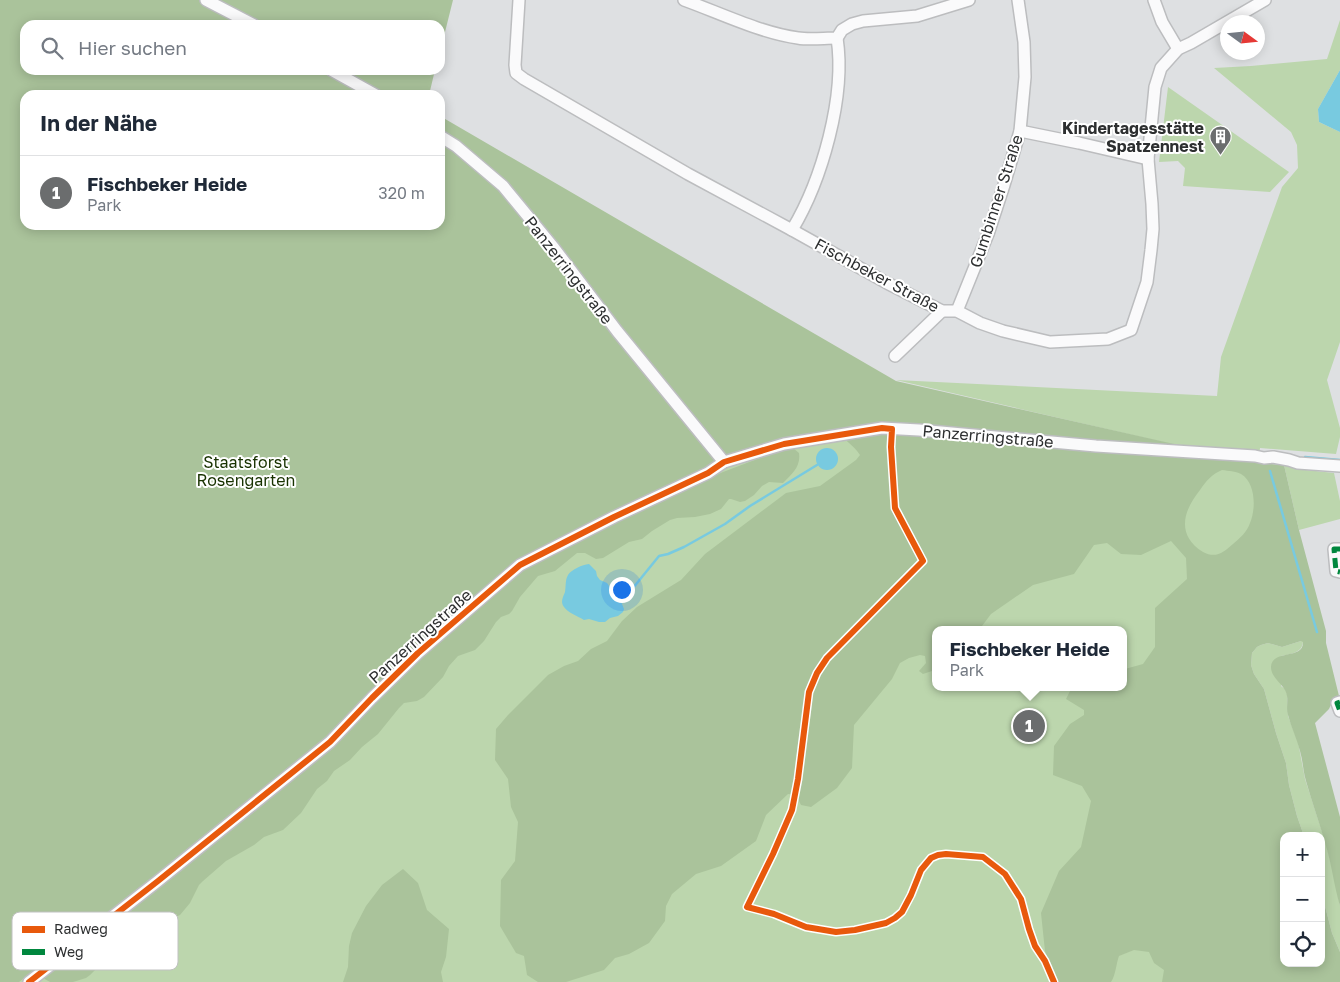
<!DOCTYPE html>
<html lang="de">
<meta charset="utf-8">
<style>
:root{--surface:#fff;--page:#f2f2f3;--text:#1f2937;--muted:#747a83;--line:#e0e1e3;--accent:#6b6d6e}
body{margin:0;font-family:"Golos Text",sans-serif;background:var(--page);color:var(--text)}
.controls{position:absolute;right:15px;bottom:15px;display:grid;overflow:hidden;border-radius:10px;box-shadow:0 2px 12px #0003}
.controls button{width:45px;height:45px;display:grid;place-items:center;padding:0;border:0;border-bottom:1px solid var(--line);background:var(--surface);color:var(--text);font:25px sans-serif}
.compass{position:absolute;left:1220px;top:15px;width:45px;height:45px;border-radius:50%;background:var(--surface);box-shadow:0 2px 12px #0003;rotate:105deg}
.you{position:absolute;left:621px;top:589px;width:18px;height:18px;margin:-12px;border:4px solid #fff;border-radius:50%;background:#1a73e8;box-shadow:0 0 0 8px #1a73e833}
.badge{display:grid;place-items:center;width:32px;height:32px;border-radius:50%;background:var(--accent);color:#fff;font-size:16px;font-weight:700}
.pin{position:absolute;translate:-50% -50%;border:2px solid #fff;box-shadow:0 1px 5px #0006}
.popup{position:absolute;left:932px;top:626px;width:195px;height:65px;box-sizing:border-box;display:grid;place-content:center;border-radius:10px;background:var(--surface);filter:drop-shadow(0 1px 4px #0005);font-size:16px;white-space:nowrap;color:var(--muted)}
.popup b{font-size:19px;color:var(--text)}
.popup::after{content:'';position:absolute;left:50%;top:100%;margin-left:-10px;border:10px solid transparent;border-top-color:var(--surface)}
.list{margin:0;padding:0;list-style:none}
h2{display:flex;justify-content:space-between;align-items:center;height:65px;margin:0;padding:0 20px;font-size:21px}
h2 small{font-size:16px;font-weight:400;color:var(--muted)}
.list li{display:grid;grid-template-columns:32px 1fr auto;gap:15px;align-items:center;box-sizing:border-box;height:75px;padding:0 20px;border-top:1px solid var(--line)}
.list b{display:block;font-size:19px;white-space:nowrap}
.list p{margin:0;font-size:16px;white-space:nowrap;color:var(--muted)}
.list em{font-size:16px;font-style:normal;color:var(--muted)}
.icon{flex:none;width:28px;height:28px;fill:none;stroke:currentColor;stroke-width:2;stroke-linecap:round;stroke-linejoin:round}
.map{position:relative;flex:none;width:1340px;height:982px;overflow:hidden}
.search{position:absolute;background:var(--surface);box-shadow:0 2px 12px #0003;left:20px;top:20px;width:425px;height:55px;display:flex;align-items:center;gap:12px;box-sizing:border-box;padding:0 18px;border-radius:15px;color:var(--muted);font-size:19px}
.panel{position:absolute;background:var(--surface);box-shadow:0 2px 12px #0003;left:20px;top:90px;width:425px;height:140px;border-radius:15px}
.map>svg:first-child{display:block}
.green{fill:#bcd6ad;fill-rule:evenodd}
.forest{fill:#aac39b;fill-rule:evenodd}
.water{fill:#78cae0}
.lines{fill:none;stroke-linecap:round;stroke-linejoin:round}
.stream{stroke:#78cae0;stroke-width:2.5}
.minor-casing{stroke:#bcbdbf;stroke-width:14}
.minor{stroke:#fafafb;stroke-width:11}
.quiet{stroke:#00873e;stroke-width:5;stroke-dasharray:10 5;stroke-linecap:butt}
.cycleway-casing{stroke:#fff;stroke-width:9}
.cycleway{stroke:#e8590c;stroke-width:6}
.labels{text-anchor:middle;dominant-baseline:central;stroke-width:4;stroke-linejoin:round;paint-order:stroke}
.poi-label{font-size:16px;font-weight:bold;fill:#2d2f30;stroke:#fff;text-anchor:end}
.street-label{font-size:16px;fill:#2d2f30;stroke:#fff}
.park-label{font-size:16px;fill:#183200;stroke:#fff}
.key{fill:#fff;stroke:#c0c1c1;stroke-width:1}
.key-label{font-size:14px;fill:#2d2f30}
</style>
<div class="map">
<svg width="1340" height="982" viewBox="0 0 1340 982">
<rect width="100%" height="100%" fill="#dee0e2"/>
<g class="green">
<path d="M 0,0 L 238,25 L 25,25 L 25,225 L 520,565 L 724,462 L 850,433 L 1253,463 L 896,380 L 1217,396 L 1221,357 L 1282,187 L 1298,168 L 1297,145 L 1291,132 L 1214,68 L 1251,66 L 1327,59 L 1340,20 L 1340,70 L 1318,109 L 1319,122 L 1340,132 L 1340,342 L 1327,380 L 1340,428 L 1340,437 L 1336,454 L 1260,448 L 1258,463 L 1272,531 L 1209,587 L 1284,963 L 1299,982 L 0,982 ZM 935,630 L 1123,630 L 1123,687 L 935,687 Z"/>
<path d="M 1168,87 L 1289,172 L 1270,192 L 1183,186 L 1185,168 L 1178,161 L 1159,162 Z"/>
<path d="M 1284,465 L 1297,469 L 1334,473 L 1340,501 L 1340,519 L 1299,530 Z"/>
<path d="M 1301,641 L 1303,641 C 1303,653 1290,654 1281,656 L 1281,686 L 1285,689 L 1287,694 L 1288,716 L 1298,742 L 1305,779 L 1327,847 L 1334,876 L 1340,906 L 1340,952 L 1332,933 L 1321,891 L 1321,836 L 1304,836 L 1297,816 L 1289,785 L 1286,763 L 1276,733 L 1264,689 L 1254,674 L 1251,665 L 1252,653 L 1257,647 L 1261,645 L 1268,643 L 1282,647 Z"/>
</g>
<g class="forest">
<path d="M 0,0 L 453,0 L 440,52 L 440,25 L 25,25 L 25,70 L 435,70 L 429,95 L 25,95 L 25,225 L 440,225 L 440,116 L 896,381 L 1258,463 L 1284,465 L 1299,530 L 1326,631 L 1326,643 L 1339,696 L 1334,698 L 1329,709 L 1315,723 L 1340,817 L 1340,906 C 1334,886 1332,866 1326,846 C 1320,824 1312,803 1306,781 C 1303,771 1303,761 1300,751 C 1297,739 1291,727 1288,715 C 1286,709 1288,703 1287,696 C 1286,685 1271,679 1271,667 C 1272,649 1304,660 1303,642 L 1301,641 L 1282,647 L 1268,643 L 1261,645 L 1257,647 L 1252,653 L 1251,665 L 1254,674 L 1264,689 L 1276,733 L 1286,763 L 1289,785 L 1297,816 L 1304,836 L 1284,836 L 1284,963 L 1321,963 L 1321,891 L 1332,933 L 1340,952 L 1340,982 L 1162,982 L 1164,970 L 1154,963 L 1149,952 L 1134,950 L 1119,956 C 1116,964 1116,974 1111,982 L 1057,982 L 1045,951 L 1041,913 L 1059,871 L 1081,847 L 1091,801 L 1082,786 L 1053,775 L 1054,746 L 1070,724 L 1084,715 L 1084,710 L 1066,699 L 1072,687 L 1123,687 L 1123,666 L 1125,669 L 1143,664 L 1155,647 L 1155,608 L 1187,579 L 1186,558 L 1171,541 L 1141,555 L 1121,554 L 1107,543 L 1094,545 L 1074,574 L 1033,585 L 991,614 L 979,630 L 935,630 L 935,670 L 923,674 L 919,671 L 926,663 L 925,656 L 920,655 L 909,658 L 900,663 L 892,679 L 854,725 L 852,768 L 837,788 L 811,807 L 801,805 L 796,795 L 788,794 L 766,815 L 756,841 L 721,866 L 696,874 L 672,894 L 666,906 L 665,921 L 649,943 L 629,954 L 615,958 L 604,970 L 566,982 L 538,982 L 527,975 L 524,956 L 516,953 L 500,926 L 501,880 L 515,861 L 518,822 L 511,807 L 508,779 L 495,760 L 496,729 L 508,715 L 548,675 L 564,666 L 578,661 L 591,649 L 607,641 L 622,621 L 637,607 L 681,580 L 705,554 L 786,493 L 820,486 L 856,460 L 860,455 C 853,444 844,441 837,430 L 707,469 L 518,562 L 329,741 L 19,982 L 0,982 ZM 1222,470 C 1229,471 1235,471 1241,474 C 1256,483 1256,509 1250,523 C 1247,532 1240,538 1233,544 C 1224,552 1216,559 1203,552 C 1176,535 1183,511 1200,490 C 1206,481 1212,474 1222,470 Z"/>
<path d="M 793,448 L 799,453 C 801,467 792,474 783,483 L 769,482 L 762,486 L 754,495 L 745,501 L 740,502 L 731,499 L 729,499 L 721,509 L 710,514 L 695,517 L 677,518 L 670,520 L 652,531 L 642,539 L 629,542 L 603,558 L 596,559 L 585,553 L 577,553 L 555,571 L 538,576 L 520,597 L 512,611 L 509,614 L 501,617 L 496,622 L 484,641 L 475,650 L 458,656 L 449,666 L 443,677 L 424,697 L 417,701 L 404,703 L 399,708 L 378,734 L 362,747 L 350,760 L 334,771 L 327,781 L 317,789 L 301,813 L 283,830 L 264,837 L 254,845 L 226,861 L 203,881 L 199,885 L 190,903 L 180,915 L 173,918 L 156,921 L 144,926 L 122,950 L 104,961 L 90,975 L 86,978 L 73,982 L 50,982 L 43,978 L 161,884 L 523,568 L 616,521 L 723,472 L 784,449 Z"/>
<path d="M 403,869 L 418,883 L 427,910 L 449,929 L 446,957 L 441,972 L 443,982 L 343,982 L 348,967 L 349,946 L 352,933 L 366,906 L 382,885 Z"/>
</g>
<g class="water">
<path d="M 1340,70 L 1340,132 L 1319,122 L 1318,109 Z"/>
<circle cx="827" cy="459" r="11"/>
<path d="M 589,564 L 596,571 L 597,576 L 600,580 L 607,583 L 615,594 L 620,599 L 624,609 L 623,612 L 618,616 L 610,618 L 605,622 L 599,622 L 589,619 L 584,620 C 578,616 568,613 564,607 C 560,602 563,597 565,592 C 566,587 565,580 568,575 C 572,569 582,565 589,564 Z"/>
</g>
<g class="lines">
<g class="stream">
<path d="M 1305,457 L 1340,460"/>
<path d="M 1270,471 L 1317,632"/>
<path d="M 622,602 L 629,596 L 633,588 L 659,556 L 668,554 L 684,547 L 725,524 L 750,506 L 817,465"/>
</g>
<defs>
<g id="minor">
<path d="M 206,0 L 254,25"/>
<path d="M 519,0 L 515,65 L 516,73 L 524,79 L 688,174 L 792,230 L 887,283 L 942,311 L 957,311 L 980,323 L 1003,331 L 1050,342 L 1108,339 L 1131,330 L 1147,282 L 1151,250 L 1153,229 L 1152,204 L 1148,159 L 1155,87 L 1161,68 L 1178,49 L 1191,43 L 1265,0"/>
<path d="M 684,0 C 720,13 761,33 798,38 C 810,40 824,38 837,38 L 842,30 L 852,24 L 863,21 L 917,16 L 969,0"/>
<path d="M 1154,0 L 1162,22 L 1178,49"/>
<path d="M 331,70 L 376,95"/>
<path d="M 1020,131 L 1079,143 L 1148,159"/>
<path d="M 440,136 L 456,146 L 503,186 L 554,248 L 617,331 L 724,462"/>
<path d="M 792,230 C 822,180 846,96 837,38"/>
<path d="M 957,311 L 988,234 L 1004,185 L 1020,131 L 1025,77 L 1024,42 L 1018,0"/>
<path d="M 895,356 L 942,311"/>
<path d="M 1340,549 L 1334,549 L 1336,571 L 1340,572"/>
<path d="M 1340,702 L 1337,703 L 1340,711"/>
<path d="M 29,982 L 158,881 L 330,742 L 372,698 L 418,653 L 520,565 L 614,517 L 708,473 L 724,462 L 784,444 L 882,428 L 919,430 L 1096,446 L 1255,456 L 1264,458 L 1273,457 L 1289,460 L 1298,463 L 1340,466"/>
</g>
</defs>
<use href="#minor" class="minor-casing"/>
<use href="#minor" class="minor"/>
<g class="quiet">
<path d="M 1340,549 L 1334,549 L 1336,571 L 1340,572"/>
<path d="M 1340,702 L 1337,703 L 1340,711"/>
</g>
<defs>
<path id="cycleway" d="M 29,982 L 158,881 L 330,742 L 372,698 L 418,653 L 520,565 L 614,517 L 708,473 L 724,462 L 784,444 L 882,428 L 892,429 L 891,447 L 895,508 L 923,561 L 827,658 L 817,673 L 809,692 L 798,779 L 792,810 L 773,854 L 747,907 L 774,914 L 806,927 L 836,932 L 855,930 L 886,923 L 895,918 L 902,912 L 911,895 L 921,870 L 931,858 L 938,855 L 946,854 L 983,857 L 1005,874 L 1021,899 L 1029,929 L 1035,946 L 1045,961 L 1054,982"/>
</defs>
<use href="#cycleway" class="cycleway-casing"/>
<use href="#cycleway" class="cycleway"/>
</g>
<defs>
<symbol id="building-pin" viewBox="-11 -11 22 30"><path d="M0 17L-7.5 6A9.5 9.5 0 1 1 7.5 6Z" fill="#6b6d6e" stroke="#fff"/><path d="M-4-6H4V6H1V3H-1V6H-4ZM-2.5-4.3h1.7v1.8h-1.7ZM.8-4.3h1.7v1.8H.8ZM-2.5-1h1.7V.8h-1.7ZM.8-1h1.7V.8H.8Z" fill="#fff"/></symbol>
</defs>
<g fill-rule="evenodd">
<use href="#building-pin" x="1208" y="124" width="25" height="34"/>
</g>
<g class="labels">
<g class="poi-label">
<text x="1204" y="128">Kindertagesstätte<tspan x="1204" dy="18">Spatzennest</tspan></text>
</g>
<g class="street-label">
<text transform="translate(996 201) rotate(-72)">Gumbinner Straße</text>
<text transform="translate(569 270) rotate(52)">Panzerringstraße</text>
<text transform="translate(877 275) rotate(28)">Fischbeker Straße</text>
<text transform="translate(988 436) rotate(5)">Panzerringstraße</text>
<text transform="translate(420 636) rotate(-42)">Panzerringstraße</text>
</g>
<g class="park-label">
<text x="246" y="462">Staatsforst<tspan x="246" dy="18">Rosengarten</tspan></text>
</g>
</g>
<rect x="12" y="912" width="166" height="58" rx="8" class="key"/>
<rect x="22" y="926" width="23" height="7" fill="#e8590c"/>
<rect x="22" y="949" width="23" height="6" fill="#00873e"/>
<g class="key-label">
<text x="54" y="934">Radweg</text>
<text x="54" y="957">Weg</text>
</g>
</svg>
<div class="controls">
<button>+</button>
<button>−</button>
<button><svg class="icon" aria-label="locate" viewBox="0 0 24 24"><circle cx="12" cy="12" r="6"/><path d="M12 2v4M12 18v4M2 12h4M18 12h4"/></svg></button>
</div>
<svg class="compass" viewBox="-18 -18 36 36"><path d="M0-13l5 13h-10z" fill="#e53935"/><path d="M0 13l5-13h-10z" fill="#747a83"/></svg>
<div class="you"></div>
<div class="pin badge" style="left:1029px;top:726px">1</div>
<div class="popup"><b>Fischbeker Heide</b>Park</div>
<div class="search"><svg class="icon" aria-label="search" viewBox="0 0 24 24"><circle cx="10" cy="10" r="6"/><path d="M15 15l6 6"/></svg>Hier suchen</div>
<section class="panel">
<h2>In der Nähe<small></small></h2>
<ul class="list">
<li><span class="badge">1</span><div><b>Fischbeker Heide</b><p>Park</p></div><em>320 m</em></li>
</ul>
</section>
</div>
